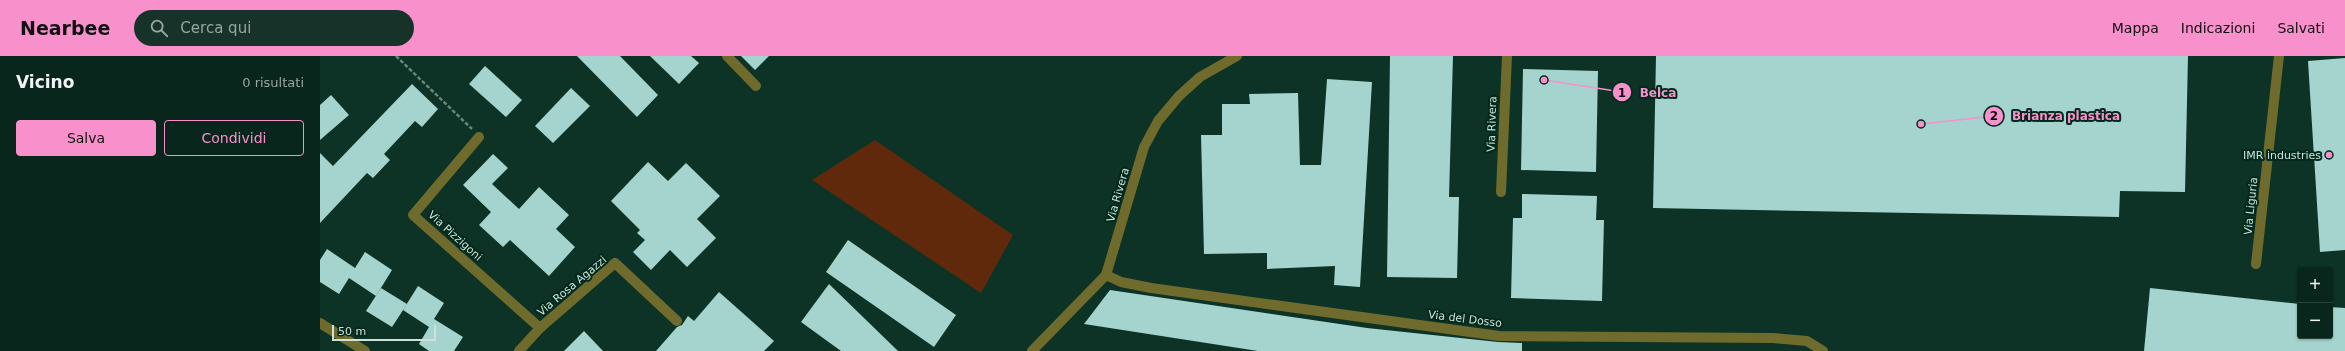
<!DOCTYPE html>
<html lang="it">
<meta charset="utf-8">
<style>
:root{--surface:#09261c;--page:#173229;--text:#f1f3f6;--muted:#99a5a3;--line:#29433b;--accent:#f890cb}
body{margin:0;font-family:"DejaVu Sans",sans-serif;background:var(--page);color:var(--text)}
.controls{position:absolute;right:12px;bottom:12px;display:grid;overflow:hidden;border-radius:4px;box-shadow:0 1px 3px #0004}
.controls button{width:36px;height:36px;display:grid;place-items:center;padding:0;border:0;border-bottom:1px solid var(--line);background:var(--surface);color:var(--text);font:20px sans-serif}
.scale{position:absolute;left:12px;bottom:10px;width:104px;box-sizing:border-box;padding-left:4px;border:2px solid #cde2d8;border-top:0;font-size:11px;line-height:14px;white-space:nowrap;color:#cde2d8;-webkit-text-stroke:3px #01291c;paint-order:stroke}
.list{margin:0;padding:0;list-style:none}
h2{display:flex;justify-content:space-between;align-items:center;height:52px;margin:0;padding:0 16px;font-size:17px}
h2 small{font-size:13px;font-weight:400;color:var(--muted)}
.actions{display:flex;gap:8px;padding:12px 16px}
.actions a{flex:1;padding:9px 0;border:1px solid var(--accent);border-radius:4px;text-align:center;font-size:14px;color:var(--accent)}
.actions .main{background:var(--accent);color:#111}
.icon{flex:none;width:22px;height:22px;fill:none;stroke:currentColor;stroke-width:2;stroke-linecap:round;stroke-linejoin:round}
.map{position:relative;flex:none;width:2025px;height:295px;overflow:hidden}
header{display:flex;align-items:center;gap:24px;box-sizing:border-box;height:56px;padding:0 20px;background:var(--accent);color:#111}
header strong{font-size:19px}
nav{display:flex;gap:22px;margin-inline-start:auto;font-size:14px}
.search{width:280px;height:36px;background:var(--page);display:flex;align-items:center;gap:10px;box-sizing:border-box;padding:0 14px;border-radius:22px;color:var(--muted);font-size:15px}
main{display:flex}
aside{flex:1;background:var(--surface)}
.map>svg:first-child{display:block}
.green{fill:#60290b}
.building{fill:#a4d4cd}
.lines{fill:none;stroke-linecap:round;stroke-linejoin:round}
.path{stroke:#678579;stroke-width:2.5;stroke-dasharray:4 2;stroke-linecap:butt}
.minor{stroke:#6f6b2d;stroke-width:10}
.poi-dot{fill:#f890cb;stroke:#01291c;stroke-width:1.5}
.labels{text-anchor:middle;dominant-baseline:central;stroke-width:4;stroke-linejoin:round;paint-order:stroke}
.street-label{font-size:11px;fill:#cde2d8;stroke:#01291c}
.poi-label{font-size:11px;fill:#cde2d8;stroke:#01291c;text-anchor:end}
.leader{fill:none;stroke:#f890cb;stroke-width:1.5}
.callout-dot{fill:#f890cb;stroke:#01291c;stroke-width:1.5}
.mark-label{font-size:12px;text-anchor:middle;font-weight:bold;fill:#111}
.callout-label{font-size:12px;text-anchor:middle;font-weight:bold;fill:#f890cb;stroke:#01291c;stroke-width:4;stroke-linejoin:round;paint-order:stroke}
</style>
<header>
<strong>Nearbee</strong>
<div class="search"><svg class="icon" aria-label="search" viewBox="0 0 24 24"><circle cx="10" cy="10" r="6"/><path d="M15 15l6 6"/></svg>Cerca qui</div>
<nav><a>Mappa</a><a>Indicazioni</a><a>Salvati</a></nav>
</header>
<main>
<aside>
<h2>Vicino<small>0 risultati</small></h2>
<ul class="list">
</ul>
<div class="actions"><a class="main">Salva</a><a>Condividi</a></div>
</aside>
<div class="map">
<svg width="2025" height="295" viewBox="0 0 2025 295">
<rect width="100%" height="100%" fill="#0c3325"/>
<path class="green" d="M 555,84 L 693,179 L 661,237 L 492,124 Z"/>
<g class="building">
<path d="M 257,0 L 300,0 L 338,39 L 317,61 Z"/>
<path d="M 330,0 L 371,0 L 379,7 L 359,28 Z"/>
<path d="M 421,0 L 449,0 L 435,14 Z"/>
<path d="M 1070,0 L 1133,0 L 1129,141 L 1139,141 L 1137,222 L 1067,221 Z"/>
<path d="M 1336,0 L 1868,0 L 1865,136 L 1800,135 L 1799,161 L 1333,152 Z"/>
<path d="M 2025,2 L 2025,194 L 2000,196 L 1988,5 Z"/>
<path d="M 165,10 L 202,44 L 186,61 L 149,28 Z"/>
<path d="M 1203,13 L 1278,15 L 1276,116 L 1201,114 Z"/>
<path d="M 1007,23 L 1052,26 L 1040,231 L 1014,229 L 1015,210 L 947,213 L 947,197 L 884,198 L 881,79 L 902,79 L 902,48 L 930,48 L 929,38 L 978,37 L 980,109 L 1001,109 Z"/>
<path d="M 92,28 L 118,53 L 102,71 L 95,65 L 64,98 L 70,104 L 53,122 L 47,117 L 0,167 L 0,97 L 13,110 Z"/>
<path d="M 251,32 L 270,50 L 233,87 L 215,70 Z"/>
<path d="M 11,39 L 29,59 L 0,84 L 0,49 Z"/>
<path d="M 173,98 L 188,112 L 172,128 L 199,153 L 219,131 L 249,159 L 236,173 L 255,191 L 229,220 L 190,184 L 183,191 L 159,169 L 171,156 L 143,129 Z"/>
<path d="M 328,106 L 348,125 L 366,107 L 400,140 L 377,163 L 396,182 L 367,211 L 350,194 L 331,214 L 313,196 L 325,184 L 317,177 L 320,174 L 291,145 Z"/>
<path d="M 1202,138 L 1277,140 L 1276,164 L 1284,164 L 1282,245 L 1191,242 L 1193,162 L 1202,162 Z"/>
<path d="M 528,184 L 636,259 L 614,291 L 506,216 Z"/>
<path d="M 7,193 L 35,212 L 45,196 L 72,214 L 56,240 L 29,222 L 19,238 L 0,226 L 0,204 Z"/>
<path d="M 509,228 L 578,295 L 521,295 L 481,266 Z"/>
<path d="M 98,230 L 124,247 L 114,263 L 143,281 L 134,295 L 109,295 L 99,288 L 109,271 L 83,254 Z"/>
<path d="M 61,232 L 87,248 L 72,271 L 46,255 Z"/>
<path d="M 1830,232 L 1980,248 L 1980,280 L 2010,280 L 2010,251 L 2025,252 L 2025,295 L 1824,295 Z"/>
<path d="M 790,234 L 1047,272 L 1178,286 L 1202,287 L 1202,295 L 938,295 L 764,268 Z"/>
<path d="M 399,236 L 454,285 L 444,295 L 336,295 L 357,271 L 362,269 L 368,260 L 374,265 Z"/>
<path d="M 264,275 L 283,295 L 244,295 Z"/>
</g>
<g class="lines">
<path class="path" d="M 76,0 L 152,73"/>
<g class="minor">
<path d="M 407,0 L 436,30"/>
<path d="M 159,81 L 93,159 L 220,272"/>
<path d="M 1181,136 L 1187,0"/>
<path d="M 1936,208 L 1959,0"/>
<path d="M 786,219 L 801,226 L 831,232 L 1179,280 L 1453,282 L 1487,285 L 1503,295"/>
<path d="M 0,267 L 45,295"/>
<path d="M 199,295 L 220,272 L 295,207 L 357,265"/>
<path d="M 712,295 L 786,219 L 824,91 L 838,65 L 859,40 L 880,21 L 917,0"/>
</g>
</g>
<circle class="poi-dot" cx="2009" cy="99" r="4"/>
<g class="labels">
<g class="street-label">
<text transform="translate(1172 68) rotate(-88)">Via Rivera</text>
<text transform="translate(798 139) rotate(-74)">Via Rivera</text>
<text transform="translate(1931 150) rotate(-84)">Via Liguria</text>
<text transform="translate(135 180) rotate(42)">Via Pizzigoni</text>
<text transform="translate(252 230) rotate(-40)">Via Rosa Agazzi</text>
<text transform="translate(1145 263) rotate(7)">Via del Dosso</text>
</g>
<g class="poi-label">
<text x="2001" y="99">IMR industries</text>
</g>
</g>
<path class="leader" d="M1224 24L1302 36M1601 68L1674 60"/>
<g class="callout-dot">
<circle cx="1224" cy="24" r="4"/>
<circle cx="1601" cy="68" r="4"/>
<circle cx="1302" cy="36" r="10"/>
<circle cx="1674" cy="60" r="10"/>
</g>
<g class="mark-label">
<text x="1302" y="41">1</text>
<text x="1674" y="64">2</text>
</g>
<g class="callout-label">
<text x="1338" y="41">Belca</text>
<text x="1746" y="64">Brianza plastica</text>
</g>
</svg>
<div class="controls">
<button>+</button>
<button>−</button>
</div>
<div class="scale">50 m</div>
</div>
</main>
